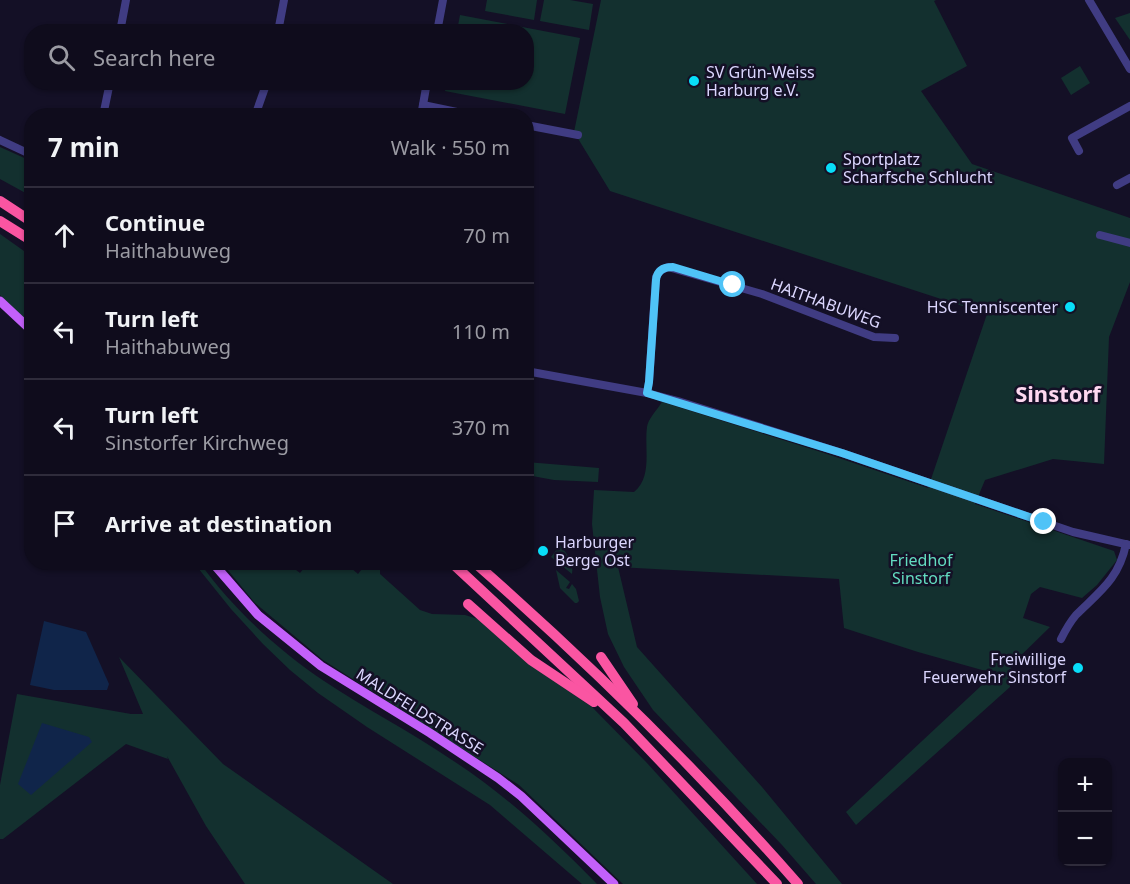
<!DOCTYPE html>
<meta charset="utf-8">
<style>
:root{--surface:#0f0c1c;--page:#1d1a29;--text:#f1f3f6;--muted:#9b9ba3;--line:#2f2c3b}
body{margin:0;font-family:"Noto Sans",sans-serif;background:var(--page);color:var(--text)}
.controls{position:absolute;right:18px;bottom:18px;display:grid;overflow:hidden;border-radius:12px;box-shadow:0 2px 4px #0004}
.controls button{width:54px;height:54px;display:grid;place-items:center;padding:0;border:0;border-bottom:2px solid var(--line);background:var(--surface);color:var(--text);font:30px sans-serif}
.stop{position:absolute;width:18px;height:18px;margin:-14px;border:4px solid #4fc3f7;border-radius:50%;background:#fff}
.stop.end{background:#4fc3f7;border-color:#fff;box-shadow:0 2px 6px #0008}
.list{margin:0;padding:0;list-style:none}
h2{display:flex;justify-content:space-between;align-items:center;height:78px;margin:0;padding:0 24px;font-size:26px}
h2 small{font-size:20px;font-weight:400;color:var(--muted)}
.list li{display:grid;grid-template-columns:39px 1fr auto;gap:18px;align-items:center;box-sizing:border-box;height:96px;padding:0 24px;border-top:2px solid var(--line)}
.list b{display:block;font-size:22px;white-space:nowrap}
.list p{margin:0;font-size:20px;white-space:nowrap;color:var(--muted)}
.list em{font-size:20px;font-style:normal;color:var(--muted)}
.icon{flex:none;width:33px;height:33px;fill:none;stroke:currentColor;stroke-width:2;stroke-linecap:round;stroke-linejoin:round}
.map{position:relative;flex:none;width:1130px;height:884px;overflow:hidden}
.search{position:absolute;background:var(--surface);box-shadow:0 2px 4px #0004;left:24px;top:24px;width:510px;height:66px;display:flex;align-items:center;gap:15px;box-sizing:border-box;padding:0 21px;border-radius:24px;color:var(--muted);font-size:22px}
.panel{position:absolute;background:var(--surface);box-shadow:0 2px 4px #0004;left:24px;top:108px;width:510px;height:462px;border-radius:24px}
.map>svg:first-child{display:block}
.green{fill:#13302f}
.water{fill:#10254a}
.lines{fill:none;stroke-linecap:round;stroke-linejoin:round}
.minor{stroke:#403c83;stroke-width:8}
.major{stroke:#c360fa;stroke-width:9}
.highway{stroke:#fa55a2;stroke-width:10}
.route{stroke:#4fc3f7;stroke-width:8}
.poi-dot{fill:#08ddf8;stroke:#141026;stroke-width:2}
.labels{text-anchor:middle;dominant-baseline:central;stroke-width:5;stroke-linejoin:round;paint-order:stroke}
.poi-label{font-size:16px;fill:#dbd6fe;stroke:#141026;text-anchor:start}
.street-label{font-size:16px;fill:#dbd6fe;stroke:#141026}
.park-label{font-size:16px;fill:#63dcc0;stroke:#141026}
.district-label{font-size:22px;font-weight:bold;fill:#fed8f0;stroke:#141026}
</style>
<div class="map">
<svg width="1130" height="884" viewBox="0 0 1130 884">
<rect width="100%" height="100%" fill="#141026"/>
<g class="green">
<path d="M 487,0 L 537,0 L 534,20 L 485,11 Z"/>
<path d="M 544,0 L 570,0 L 593,4 L 589,30 L 540,21 Z"/>
<path d="M 601,0 L 936,0 L 934,1 L 967,66 L 921,91 L 972,164 L 1130,218 L 1130,282 L 1109,337 L 1104,464 L 1053,459 L 985,480 L 975,504 L 1114,551 L 1117,560 L 1097,585 L 1082,598 L 1040,587 L 1031,594 L 1023,618 L 1050,627 L 1011,665 L 1010,687 L 856,825 L 846,812 L 997,671 L 982,670 L 918,652 L 844,628 L 839,579 L 618,567 L 637,647 L 762,787 L 842,884 L 816,884 L 782,845 L 653,710 L 624,667 L 608,634 L 600,597 L 592,524 L 594,490 L 634,492 C 653,476 644,448 647,427 C 648,419 657,410 662,402 L 824,453 L 928,488 L 987,314 L 610,191 L 574,132 Z"/>
<path d="M 1130,13 L 1130,40 L 1115,18 Z"/>
<path d="M 460,15 L 580,38 L 565,114 L 445,91 L 447,83 L 526,82 L 526,32 L 457,31 Z"/>
<path d="M 1080,66 L 1090,83 L 1071,95 L 1061,78 Z"/>
<path d="M 0,147 L 31,161 L 31,196 L 0,179 Z"/>
<path d="M 0,234 L 31,256 L 31,325 L 0,295 Z"/>
<path d="M 526,462 L 599,468 L 598,482 L 554,480 L 527,475 Z"/>
<path d="M 560,545 C 567,553 574,564 572,574 L 551,557 Z"/>
<path d="M 194,563 L 200,563 C 233,609 277,649 324,681 C 366,709 411,732 452,760 C 505,794 553,839 597,884 L 582,884 L 490,805 L 367,727 L 318,693 L 290,670 L 263,644 L 231,609 Z"/>
<path d="M 222,563 L 287,563 L 300,573 L 308,563 L 355,563 L 350,567 L 358,574 L 365,565 L 363,563 L 371,563 L 380,570 L 380,574 L 420,610 L 432,614 L 465,615 L 478,619 L 526,662 L 592,707 L 647,763 L 757,884 L 623,884 L 519,785 L 323,660 L 255,603 Z"/>
<path d="M 556,570 L 570,582 L 566,588 L 569,589 L 572,584 L 576,589 L 579,601 L 577,603 L 575,603 L 560,588 Z"/>
<path d="M 119,657 L 223,764 L 393,884 L 245,884 L 206,826 L 167,756 L 168,759 L 126,744 L 3,839 L 0,839 L 0,785 L 17,694 L 131,714 L 143,714 Z"/>
</g>
<g class="water">
<path d="M 44,621 L 86,632 L 109,684 L 107,690 L 54,690 L 30,685 Z"/>
<path d="M 42,723 L 89,737 L 92,742 L 31,795 L 18,784 Z"/>
</g>
<g class="lines">
<g class="minor">
<path d="M 1089,0 L 1130,69"/>
<path d="M 120,32 L 126,0"/>
<path d="M 278,32 L 284,0"/>
<path d="M 437,32 L 443,0"/>
<path d="M 423,105 L 476,116"/>
<path d="M 103,116 L 110,82"/>
<path d="M 255,116 L 267,82"/>
<path d="M 421,116 L 427,82"/>
<path d="M 526,125 L 578,135"/>
<path d="M 0,140 L 32,155"/>
<path d="M 1079,151 L 1072,138 L 1130,106"/>
<path d="M 1117,185 L 1130,178"/>
<path d="M 1100,235 L 1130,243"/>
<path d="M 526,371 L 647,393 L 678,401 L 842,453 L 1073,532 L 1130,545"/>
<path d="M 647,393 L 649,382 L 656,277 L 660,271 L 668,267 L 762,294 L 874,337 L 895,338"/>
<path d="M 1061,639 C 1065,631 1070,622 1076,615 C 1099,592 1119,579 1126,544"/>
</g>
<g class="major">
<path d="M 0,301 L 32,331"/>
<path d="M 212,562 L 258,615 L 321,666 L 430,733 L 498,778 L 521,796 L 614,884"/>
</g>
<g class="highway">
<path d="M 0,201 L 32,222"/>
<path d="M 0,221 L 32,241"/>
<path d="M 451,562 L 624,723 L 777,884"/>
<path d="M 474,562 C 588,662 698,770 798,884"/>
<path d="M 468,604 L 531,660 L 594,702"/>
<path d="M 601,657 L 633,704"/>
</g>
</g>
<g class="lines">
<path class="route" d="M 733,285 L 673,267 C 664,267 657,270 656,280 L 649,382 L 647,393 L 842,453 L 1044,522"/>
</g>
<g class="poi-dot">
<circle cx="694" cy="81" r="6"/>
<circle cx="831" cy="168" r="6"/>
<circle cx="1070" cy="307" r="6"/>
<circle cx="543" cy="551" r="6"/>
<circle cx="1078" cy="668" r="6"/>
</g>
<g class="labels">
<g class="poi-label">
<text x="706" y="72">SV Grün-Weiss<tspan x="706" dy="18">Harburg e.V.</tspan></text>
<text x="843" y="159">Sportplatz<tspan x="843" dy="18">Scharfsche Schlucht</tspan></text>
<text x="1058" y="307" text-anchor="end">HSC Tenniscenter</text>
<text x="555" y="542">Harburger<tspan x="555" dy="18">Berge Ost</tspan></text>
<text x="1066" y="659" text-anchor="end">Freiwillige<tspan x="1066" dy="18">Feuerwehr Sinstorf</tspan></text>
</g>
<g class="street-label">
<text transform="translate(826 303) rotate(20)">HAITHABUWEG</text>
<text transform="translate(420 711) rotate(32)">MALDFELDSTRASSE</text>
</g>
<g class="park-label">
<text x="921" y="560">Friedhof<tspan x="921" dy="18">Sinstorf</tspan></text>
</g>
<g class="district-label">
<text x="1058" y="393">Sinstorf</text>
</g>
</g>
</svg>
<div class="controls">
<button>+</button>
<button>−</button>
</div>
<div class="stop" style="left:733px;top:285px"></div>
<div class="stop end" style="left:1044px;top:522px"></div>
<div class="search"><svg class="icon" aria-label="search" viewBox="0 0 24 24"><circle cx="10" cy="10" r="6"/><path d="M15 15l6 6"/></svg>Search here</div>
<section class="panel">
<h2>7 min<small>Walk · 550 m</small></h2>
<ul class="list">
<li><svg class="icon" aria-label="ahead" viewBox="0 0 24 24"><path d="M12 20V5M6 11l6-6 6 6"/></svg><div><b>Continue</b><p>Haithabuweg</p></div><em>70 m</em></li>
<li><svg class="icon" aria-label="left" viewBox="0 0 24 24"><path d="M17 20v-9H6M10 6l-5 5 5 5"/></svg><div><b>Turn left</b><p>Haithabuweg</p></div><em>110 m</em></li>
<li><svg class="icon" aria-label="left" viewBox="0 0 24 24"><path d="M17 20v-9H6M10 6l-5 5 5 5"/></svg><div><b>Turn left</b><p>Sinstorfer Kirchweg</p></div><em>370 m</em></li>
<li><svg class="icon" aria-label="arrive" viewBox="0 0 24 24"><path d="M6 21V4h12l-3 4 3 4H6"/></svg><div><b>Arrive at destination</b></div></li>
</ul>
</section>
</div>
